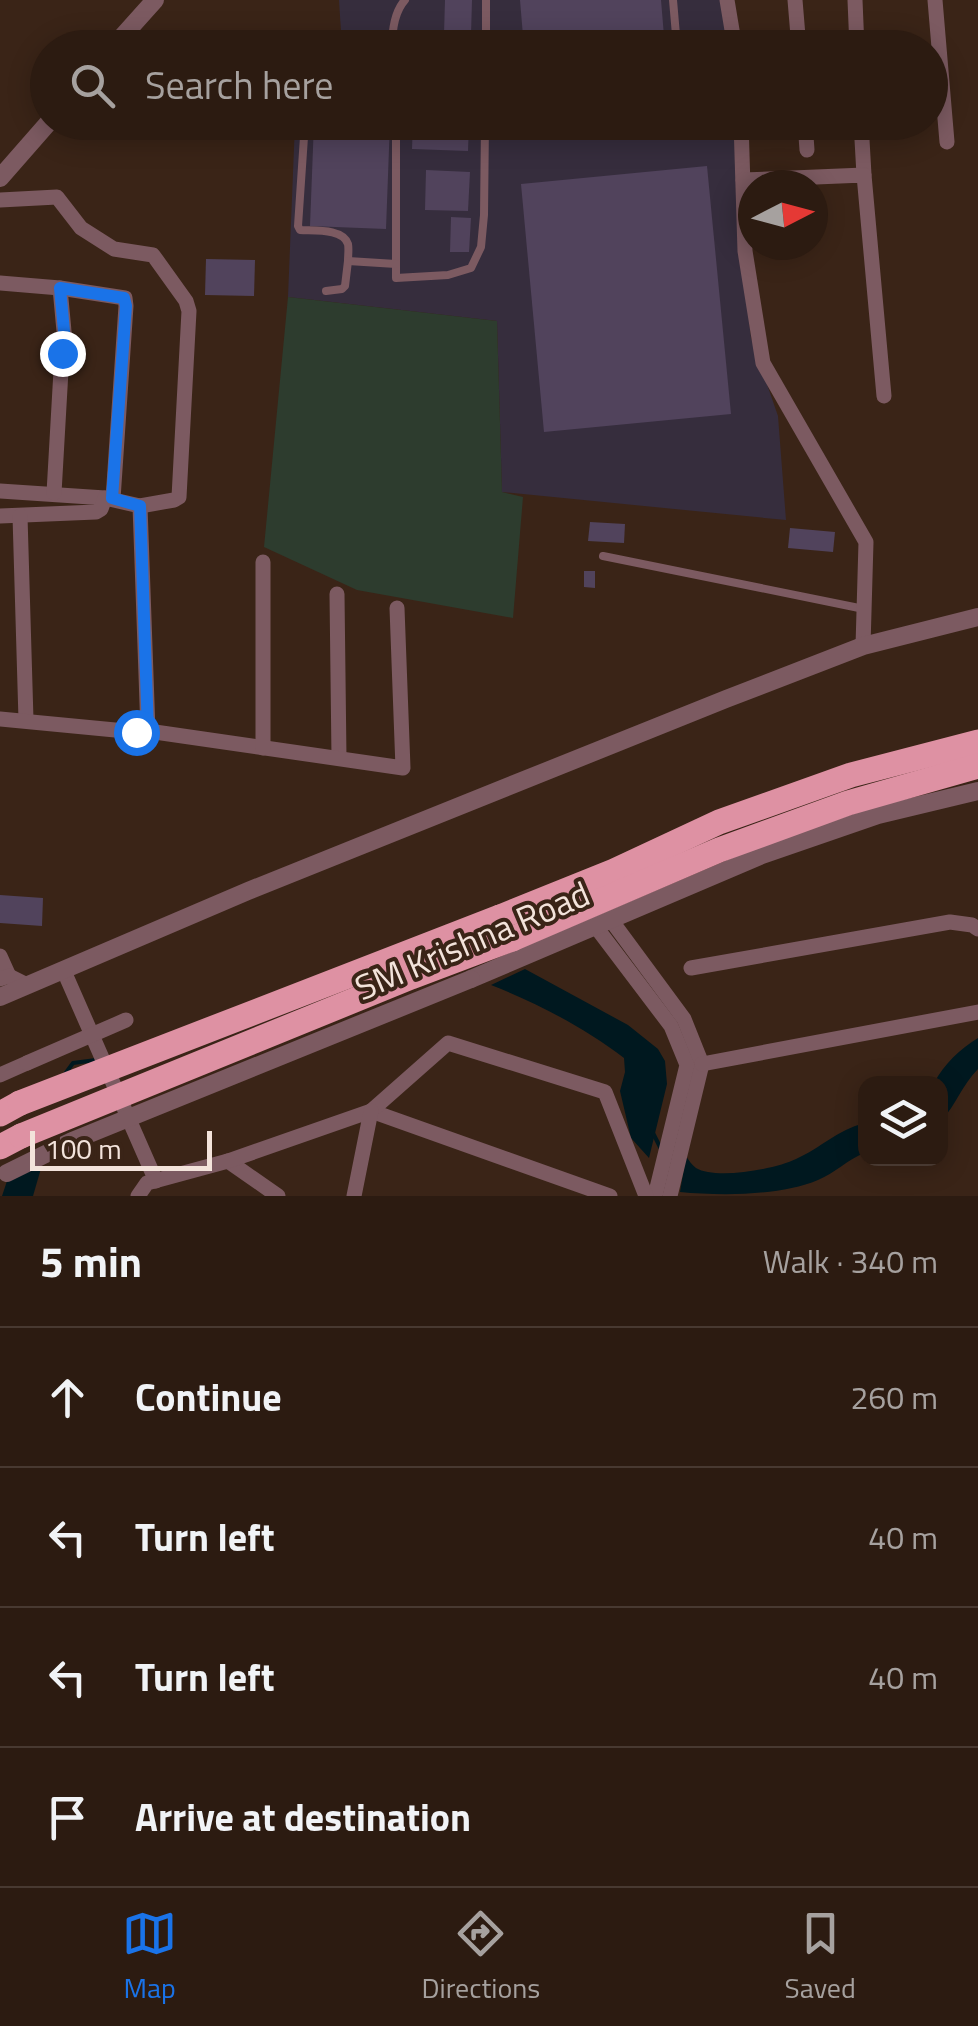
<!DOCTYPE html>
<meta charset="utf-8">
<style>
:root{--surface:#2c1b11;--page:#34241a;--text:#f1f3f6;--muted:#a6a19f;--line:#483931;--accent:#1a73e8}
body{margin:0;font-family:"Titillium Web",sans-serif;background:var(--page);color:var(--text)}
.controls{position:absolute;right:30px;bottom:30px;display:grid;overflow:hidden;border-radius:20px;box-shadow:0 5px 25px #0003}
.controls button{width:90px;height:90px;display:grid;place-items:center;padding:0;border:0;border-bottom:2px solid var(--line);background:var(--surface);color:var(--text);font:50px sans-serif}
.compass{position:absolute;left:738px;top:170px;width:90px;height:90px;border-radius:50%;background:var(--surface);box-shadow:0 5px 25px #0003;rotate:84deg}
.scale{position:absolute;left:30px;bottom:25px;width:182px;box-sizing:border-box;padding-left:10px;border:5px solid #f3e3db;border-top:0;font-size:28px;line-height:35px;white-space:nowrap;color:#f3e3db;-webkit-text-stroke:8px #3a2417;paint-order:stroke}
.stop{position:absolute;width:30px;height:30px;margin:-22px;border:8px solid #1a73e8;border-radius:50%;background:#fff}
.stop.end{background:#1a73e8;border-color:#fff;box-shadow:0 2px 10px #0008}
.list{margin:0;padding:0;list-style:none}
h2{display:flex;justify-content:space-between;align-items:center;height:130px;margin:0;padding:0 40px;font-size:42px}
h2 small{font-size:32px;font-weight:400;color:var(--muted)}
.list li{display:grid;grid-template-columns:65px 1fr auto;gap:30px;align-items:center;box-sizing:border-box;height:140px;padding:0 40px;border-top:2px solid var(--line)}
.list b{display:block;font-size:38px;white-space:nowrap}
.list em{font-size:32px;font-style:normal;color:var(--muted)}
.icon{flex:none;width:55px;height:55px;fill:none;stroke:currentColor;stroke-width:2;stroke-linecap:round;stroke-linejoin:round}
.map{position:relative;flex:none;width:978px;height:1196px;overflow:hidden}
.search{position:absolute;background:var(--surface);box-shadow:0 5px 25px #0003;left:30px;right:30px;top:30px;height:110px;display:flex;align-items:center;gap:25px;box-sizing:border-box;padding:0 35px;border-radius:55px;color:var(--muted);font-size:38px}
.sheet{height:690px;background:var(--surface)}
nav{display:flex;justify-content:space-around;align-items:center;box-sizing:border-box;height:140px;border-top:2px solid var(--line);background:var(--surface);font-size:28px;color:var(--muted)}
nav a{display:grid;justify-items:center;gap:5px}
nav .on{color:var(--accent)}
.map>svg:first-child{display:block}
.industrial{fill:#362d3d}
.green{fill:#2d3c2e}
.water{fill:#00181f}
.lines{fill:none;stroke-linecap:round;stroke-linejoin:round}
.stream{stroke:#00181f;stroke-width:4}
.building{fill:#51435c}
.service{stroke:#7c5a61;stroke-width:8}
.minor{stroke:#7c5a61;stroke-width:15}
.tertiary{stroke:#7c5a61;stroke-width:18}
.trunk{stroke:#de91a3;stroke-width:25}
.minor-bridge{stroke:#7c5a61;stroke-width:15}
.tertiary-bridge{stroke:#7c5a61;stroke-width:18}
.trunk-bridge{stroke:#de91a3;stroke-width:25}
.route{stroke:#1a73e8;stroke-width:12}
.labels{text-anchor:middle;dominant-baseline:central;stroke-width:8;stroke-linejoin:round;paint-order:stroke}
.street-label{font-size:35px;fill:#f3e3db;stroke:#3a2417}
</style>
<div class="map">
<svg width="978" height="1196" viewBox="0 0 978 1196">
<rect width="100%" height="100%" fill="#3a2417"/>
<g class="industrial">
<path d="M 339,0 L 721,0 L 731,47 L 342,47 Z"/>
<path d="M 295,123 L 735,123 L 737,206 L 751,338 L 778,416 L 786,520 L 502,492 L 497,321 L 288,297 Z"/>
</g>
<path class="green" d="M 288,297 L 497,321 L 502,492 L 523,497 L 513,618 L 357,590 L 264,547 Z"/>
<g class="water">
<path d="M 525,969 L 628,1025 L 658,1049 L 665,1061 L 667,1084 L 649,1158 L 631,1138 L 620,1091 L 625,1072 L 624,1058 C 585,1028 537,1003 491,985 Z"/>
<path d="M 978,1038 L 978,1069 C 962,1085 956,1105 941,1121 L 940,1084 L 934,1083 C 945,1063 959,1050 978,1038 Z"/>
<path d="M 865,1123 L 865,1153 C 848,1159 835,1173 818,1180 C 780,1196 721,1196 680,1192 L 686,1156 C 689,1161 692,1165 696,1168 C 716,1180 776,1169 796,1159 C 821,1148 837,1130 865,1123 Z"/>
<path d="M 42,1165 L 33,1196 L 2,1196 L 7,1181 Z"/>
</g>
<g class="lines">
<g class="stream">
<path d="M 65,1074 L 73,1063 L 96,1060"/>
<path d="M 652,1131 L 661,1149"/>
</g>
</g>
<g class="building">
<path d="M 445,0 L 472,0 L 471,35 L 444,34 Z"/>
<path d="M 520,0 L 661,0 L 665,48 L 524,48 Z"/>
<path d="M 415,40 L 472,42 L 471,48 L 415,48 Z"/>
<path d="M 314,122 L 390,122 L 386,229 L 310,226 Z"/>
<path d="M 413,122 L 469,122 L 468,151 L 412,149 Z"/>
<path d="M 707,166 L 731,414 L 544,432 L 521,184 Z"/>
<path d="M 426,170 L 470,172 L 468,211 L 425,210 Z"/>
<path d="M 451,217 L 471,218 L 469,252 L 450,252 Z"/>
<path d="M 206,259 L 255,260 L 254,296 L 205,295 Z"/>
<path d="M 590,522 L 625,524 L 624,543 L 588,541 Z"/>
<path d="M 790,528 L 835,532 L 833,552 L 788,548 Z"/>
<path d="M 584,571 L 595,571 L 595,588 L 584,587 Z"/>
<path d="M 0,895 L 43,898 L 42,926 L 0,923 Z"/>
</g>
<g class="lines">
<g class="service">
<path d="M 486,0 L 486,48"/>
<path d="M 673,0 L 676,35"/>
<path d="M 392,48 C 392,32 394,12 405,0"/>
<path d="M 305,122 L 298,226 L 300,230 C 313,231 343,228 348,244 C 349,249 348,255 348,261"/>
<path d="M 396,122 L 396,278 L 448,275 L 471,268 L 481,247 L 484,215 L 485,122"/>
<path d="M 326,291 L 342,289 L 345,286 L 348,261 L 396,264"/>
<path d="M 603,556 L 864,609"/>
</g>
<g class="minor">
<path d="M 727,0 L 735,48"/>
<path d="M 795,0 L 799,48"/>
<path d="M 855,0 L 857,48"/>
<path d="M 935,0 L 947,142"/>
<path d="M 741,122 L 745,251 L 763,363 L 866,542 L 863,646"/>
<path d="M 805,122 L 807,150"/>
<path d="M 861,122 L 864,175"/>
<path d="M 743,180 L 864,175 L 884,396"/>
<path d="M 0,200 L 57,197 L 81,228 L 114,249 L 153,255 L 186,301 L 189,311 L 179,497 L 174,500 L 140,506 L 105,498 L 0,491"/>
<path d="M 0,283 L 60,288 L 125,298 L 126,306 L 113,499"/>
<path d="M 54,493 L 62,353 L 65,342 L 60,288"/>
<path d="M 140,506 L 148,731"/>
<path d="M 0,516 L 96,512 L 101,509 L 105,498"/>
<path d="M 20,516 L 26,720"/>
<path d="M 337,594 L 339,758"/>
<path d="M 0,719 L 136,732 L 148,731 L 403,768 L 397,608"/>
<path d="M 263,748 L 263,562"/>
<path d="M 611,920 L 684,1019 L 702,1064 L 670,1196"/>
<path d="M 596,927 L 671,1026 L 687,1065 L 655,1196"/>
<path d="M 0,956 L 9,976"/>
<path d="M 691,968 L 950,922 L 972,925 L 978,929"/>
<path d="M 63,969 L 156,1181"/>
<path d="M 0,979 L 9,976 L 27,985"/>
<path d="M 702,1064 L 978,1012"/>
<path d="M 0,1075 L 27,1063"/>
<path d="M 371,1111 L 610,1196"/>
<path d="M 228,1161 L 278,1196"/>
<path d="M 138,1196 L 147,1183 L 228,1161 L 371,1111 L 448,1043 L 605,1092 L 646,1196"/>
<path d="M 354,1196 L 371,1111"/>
</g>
<g class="tertiary">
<path d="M 112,48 L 155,0"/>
<path d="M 0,178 L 49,122"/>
<path d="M 471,979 L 762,855 L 878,815 L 978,791"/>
<path d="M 0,997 L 248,891 L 726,699 L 863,646 L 978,617"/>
</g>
<g class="trunk">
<path d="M 500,917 L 614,871 L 719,822 L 851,775 L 978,742"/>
<path d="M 512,939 L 719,850 L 848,803 L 978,766"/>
<path d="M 0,1114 L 20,1103"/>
<path d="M 0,1147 L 21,1136"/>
</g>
<path class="minor-bridge" d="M 27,1063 L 126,1020"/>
<path class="tertiary-bridge" d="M 7,1173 L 72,1141 L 471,979"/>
<g class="trunk-bridge">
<path d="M 20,1103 L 500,917"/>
<path d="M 21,1136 L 411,977 L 512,939"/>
</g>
</g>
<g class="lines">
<path class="route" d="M 62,353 L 65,342 L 60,288 L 124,298 L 126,306 L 112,498 L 140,506 L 148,731 L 136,732"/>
</g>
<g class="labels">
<g class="street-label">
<text transform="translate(472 940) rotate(-23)">SM Krishna Road</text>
</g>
</g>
</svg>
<div class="controls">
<button><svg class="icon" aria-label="layers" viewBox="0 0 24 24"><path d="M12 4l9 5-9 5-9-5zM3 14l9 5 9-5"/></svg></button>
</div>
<svg class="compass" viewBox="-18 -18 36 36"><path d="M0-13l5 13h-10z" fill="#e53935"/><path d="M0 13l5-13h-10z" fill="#a6a19f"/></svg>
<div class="scale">100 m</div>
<div class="stop" style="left:136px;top:732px"></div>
<div class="stop end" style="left:62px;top:353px"></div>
<div class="search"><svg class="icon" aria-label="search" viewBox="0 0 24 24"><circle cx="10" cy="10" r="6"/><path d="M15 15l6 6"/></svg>Search here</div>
</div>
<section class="sheet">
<h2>5 min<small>Walk · 340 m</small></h2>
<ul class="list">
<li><svg class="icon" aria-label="ahead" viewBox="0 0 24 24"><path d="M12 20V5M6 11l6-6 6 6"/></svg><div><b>Continue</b></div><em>260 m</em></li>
<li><svg class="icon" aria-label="left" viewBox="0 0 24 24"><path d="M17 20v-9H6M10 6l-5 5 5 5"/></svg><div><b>Turn left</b></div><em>40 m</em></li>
<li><svg class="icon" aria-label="left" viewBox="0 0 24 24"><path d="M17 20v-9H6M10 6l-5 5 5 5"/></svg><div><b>Turn left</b></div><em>40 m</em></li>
<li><svg class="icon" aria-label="arrive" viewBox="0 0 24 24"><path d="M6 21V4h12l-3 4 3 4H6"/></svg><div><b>Arrive at destination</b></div></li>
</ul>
</section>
<nav>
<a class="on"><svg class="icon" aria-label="map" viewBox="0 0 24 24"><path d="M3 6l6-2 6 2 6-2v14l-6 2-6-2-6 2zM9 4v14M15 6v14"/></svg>Map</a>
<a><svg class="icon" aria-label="directions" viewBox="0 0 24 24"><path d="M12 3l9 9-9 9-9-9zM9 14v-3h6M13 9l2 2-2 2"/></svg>Directions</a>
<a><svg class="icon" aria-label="saved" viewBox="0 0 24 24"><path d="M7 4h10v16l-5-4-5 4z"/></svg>Saved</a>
</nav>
